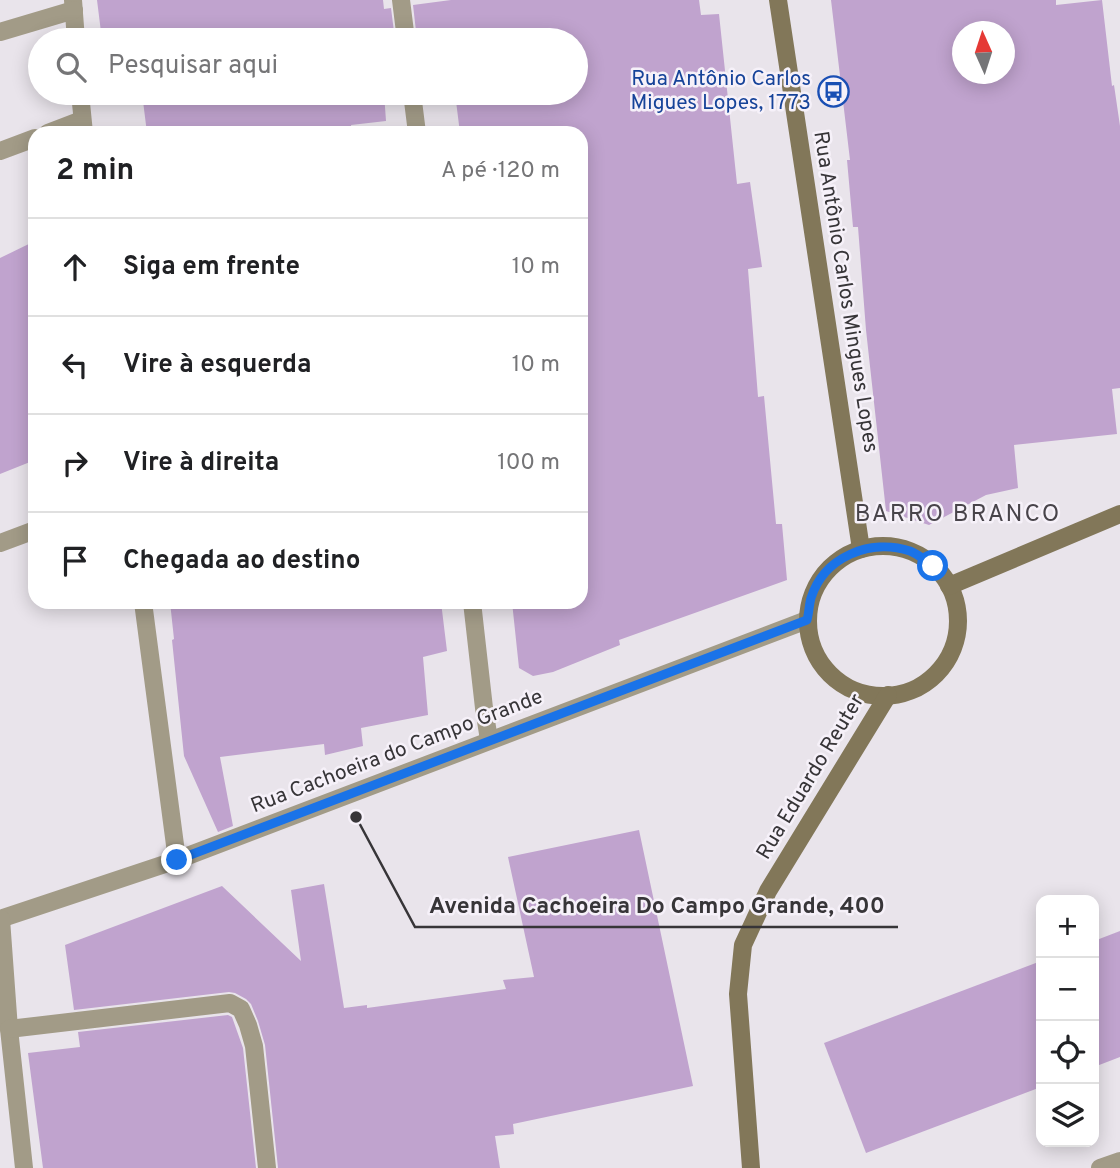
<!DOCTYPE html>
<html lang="pt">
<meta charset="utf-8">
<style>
:root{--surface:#fff;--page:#f6f6f6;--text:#202124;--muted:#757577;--line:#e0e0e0}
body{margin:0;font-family:Overpass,sans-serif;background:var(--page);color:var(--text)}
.controls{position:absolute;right:21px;bottom:21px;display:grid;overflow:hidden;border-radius:14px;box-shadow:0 4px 18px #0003}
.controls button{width:63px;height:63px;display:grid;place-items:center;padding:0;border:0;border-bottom:2px solid var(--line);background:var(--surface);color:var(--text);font:35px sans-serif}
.compass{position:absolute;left:952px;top:21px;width:63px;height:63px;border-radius:50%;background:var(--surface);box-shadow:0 4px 18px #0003;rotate:357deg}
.stop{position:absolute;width:21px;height:21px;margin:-16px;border:5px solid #1a73e8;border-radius:50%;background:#fff}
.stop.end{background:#1a73e8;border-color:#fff;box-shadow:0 2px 7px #0008}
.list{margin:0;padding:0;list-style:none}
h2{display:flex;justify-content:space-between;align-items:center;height:91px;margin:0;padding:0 28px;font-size:30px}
h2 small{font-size:23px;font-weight:400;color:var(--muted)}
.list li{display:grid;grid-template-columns:46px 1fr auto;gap:21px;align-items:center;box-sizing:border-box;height:98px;padding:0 28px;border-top:2px solid var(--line)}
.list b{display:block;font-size:26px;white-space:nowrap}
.list em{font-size:23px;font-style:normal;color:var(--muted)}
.icon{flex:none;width:38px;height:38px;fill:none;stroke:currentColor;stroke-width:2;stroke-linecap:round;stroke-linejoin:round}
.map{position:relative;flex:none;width:1120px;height:1168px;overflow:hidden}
.search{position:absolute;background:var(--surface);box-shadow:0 4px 18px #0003;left:28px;top:28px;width:560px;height:77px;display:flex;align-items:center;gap:18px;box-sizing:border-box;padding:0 24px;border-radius:38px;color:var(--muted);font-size:26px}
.panel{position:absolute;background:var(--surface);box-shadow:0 4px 18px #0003;left:28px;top:126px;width:560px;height:483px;border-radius:21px}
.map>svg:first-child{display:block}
.building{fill:#c0a3ce;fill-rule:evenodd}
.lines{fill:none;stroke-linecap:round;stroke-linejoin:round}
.street{stroke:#a29b87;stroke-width:18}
.secondary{stroke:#827759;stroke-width:18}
.route{stroke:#1a73e8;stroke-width:9}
.labels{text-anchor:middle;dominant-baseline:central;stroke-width:5;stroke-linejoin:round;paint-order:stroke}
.transit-label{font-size:21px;fill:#164399;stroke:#f6f1f9;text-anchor:end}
.street-label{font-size:21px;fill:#373538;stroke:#f6f1f9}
.quarter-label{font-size:24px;letter-spacing:2px;fill:#48444a;stroke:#f6f1f9}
.leader{fill:none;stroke:#373538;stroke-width:2.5}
.callout-dot{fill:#373538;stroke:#f6f1f9;stroke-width:2.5}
.callout-label{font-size:23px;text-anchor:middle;font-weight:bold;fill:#373538;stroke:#f6f1f9;stroke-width:5;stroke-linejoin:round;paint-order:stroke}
</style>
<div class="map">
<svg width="1120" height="1168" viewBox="0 0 1120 1168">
<rect width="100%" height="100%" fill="#e9e4eb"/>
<g class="building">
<path d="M 97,0 L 383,0 L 384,9 L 391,8 L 395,40 L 102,40 Z"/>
<path d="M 451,0 L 699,0 L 701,15 L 719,14 L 737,184 L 750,182 L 762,267 L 748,269 L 758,397 L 764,396 L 776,524 L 782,524 L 787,580 L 619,640 L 620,645 L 553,672 L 533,676 L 519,668 L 512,602 L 581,602 L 581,133 L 460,133 L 455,93 L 576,93 L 576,40 L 417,40 L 413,5 Z"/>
<path d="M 831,0 L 1056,0 L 1056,5 L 1102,0 L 1112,86 L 1114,85 L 1120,126 L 1120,388 L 1112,389 L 1117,434 L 1014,445 L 1018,488 L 986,495 L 929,525 L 886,511 L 866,330 L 858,227 L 853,227 L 847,160 L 850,160 ZM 962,32 L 1004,32 L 1004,74 L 962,74 Z"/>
<path d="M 142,93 L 384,93 L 386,121 L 351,125 L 352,133 L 147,133 Z"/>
<path d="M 35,241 L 35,460 L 0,474 L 0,258 Z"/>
<path d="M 170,602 L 441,602 L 447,651 L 423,657 L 428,715 L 361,728 L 363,746 L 325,755 L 324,744 L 220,757 L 233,826 L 218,832 L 184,756 L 172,640 L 174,639 Z"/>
<path d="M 639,830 L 693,1086 L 513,1124 L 514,1134 L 495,1136 L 500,1168 L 278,1168 L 265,1045 L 258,1021 L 251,1004 L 246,999 L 235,993 L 229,992 L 74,1010 L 65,945 L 222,886 L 301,961 L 291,890 L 324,884 L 344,1008 L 367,1005 L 367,1008 L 506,989 L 503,980 L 534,977 L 508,857 Z"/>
<path d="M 1120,931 L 1120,1057 L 1094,1067 L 1094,941 Z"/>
<path d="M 1041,961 L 1041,1087 L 866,1153 L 824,1043 Z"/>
<path d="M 228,1015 L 232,1017 L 243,1048 L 256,1168 L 43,1168 L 28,1053 L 80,1047 L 78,1032 Z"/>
</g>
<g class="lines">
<g class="street">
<path d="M 73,0 L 76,40"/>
<path d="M 401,0 L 406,40"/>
<path d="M 0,32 L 74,10"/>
<path d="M 80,93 L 84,133"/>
<path d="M 412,93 L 417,133"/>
<path d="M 48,133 L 82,120"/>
<path d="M 0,151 L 35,138"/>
<path d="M 0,543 L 35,530"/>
<path d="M 143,602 L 177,860"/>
<path d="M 472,602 L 484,708 L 489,740"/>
<path d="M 0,919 L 177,860 L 807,620"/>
<path d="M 1,919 L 9,1029 L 24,1168"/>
<path d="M 9,1029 L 230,1003 L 241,1009 L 248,1025 L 254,1046 L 267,1168"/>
<path d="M 1100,1168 L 1120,1161"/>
</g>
<g class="secondary">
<path d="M 778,0 L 861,549"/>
<circle cx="883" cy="621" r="75"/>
<path d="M 949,586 L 1120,514"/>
<path d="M 751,1168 L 738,994 L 743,945 L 768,891 L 888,695"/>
</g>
</g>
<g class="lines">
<path class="route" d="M 177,860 L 807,620 C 809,613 809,605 811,598 C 824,557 870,538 910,551 C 918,554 926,561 933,566"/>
</g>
<defs>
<symbol id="bus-ring" viewBox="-11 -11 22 22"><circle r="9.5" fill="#f6f1f9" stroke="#1a4fb4" stroke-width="1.5"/><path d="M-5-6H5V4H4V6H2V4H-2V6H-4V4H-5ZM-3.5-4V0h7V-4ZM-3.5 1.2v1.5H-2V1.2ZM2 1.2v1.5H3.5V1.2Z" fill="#1a4fb4"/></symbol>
</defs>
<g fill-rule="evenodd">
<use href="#bus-ring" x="816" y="74" width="35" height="35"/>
</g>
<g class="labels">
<g class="transit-label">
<text x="811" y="79">Rua Antônio Carlos<tspan x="811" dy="24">Migues Lopes, 1773</tspan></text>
</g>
<g class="street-label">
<text transform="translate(845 292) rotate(81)">Rua Antônio Carlos Mingues Lopes</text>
<text transform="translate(397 752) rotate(-21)">Rua Cachoeira do Campo Grande</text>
<text transform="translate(811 777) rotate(-59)">Rua Eduardo Reuter</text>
</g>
<g class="quarter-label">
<text x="958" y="515">BARRO BRANCO</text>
</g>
</g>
<path class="leader" d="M356 817L415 927H898"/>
<circle class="callout-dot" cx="356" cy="817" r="7"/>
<g class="callout-label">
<text x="657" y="913">Avenida Cachoeira Do Campo Grande, 400</text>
</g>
</svg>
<div class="controls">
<button>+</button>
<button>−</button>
<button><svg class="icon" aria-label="locate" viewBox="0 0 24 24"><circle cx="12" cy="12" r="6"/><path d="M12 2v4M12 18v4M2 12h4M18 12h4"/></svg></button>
<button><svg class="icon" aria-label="layers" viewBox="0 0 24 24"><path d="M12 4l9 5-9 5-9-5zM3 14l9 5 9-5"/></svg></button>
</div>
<svg class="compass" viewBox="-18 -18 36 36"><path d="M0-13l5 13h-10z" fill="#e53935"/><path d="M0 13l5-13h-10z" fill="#757577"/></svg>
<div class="stop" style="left:933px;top:566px"></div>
<div class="stop end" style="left:177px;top:860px"></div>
<div class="search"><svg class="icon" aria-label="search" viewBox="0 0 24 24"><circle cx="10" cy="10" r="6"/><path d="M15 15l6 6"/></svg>Pesquisar aqui</div>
<section class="panel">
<h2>2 min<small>A pé · 120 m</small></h2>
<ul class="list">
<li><svg class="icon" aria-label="ahead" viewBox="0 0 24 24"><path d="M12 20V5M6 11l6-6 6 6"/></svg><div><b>Siga em frente</b></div><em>10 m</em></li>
<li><svg class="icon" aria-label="left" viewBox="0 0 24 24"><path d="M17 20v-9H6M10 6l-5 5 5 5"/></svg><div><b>Vire à esquerda</b></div><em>10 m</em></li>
<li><svg class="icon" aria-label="right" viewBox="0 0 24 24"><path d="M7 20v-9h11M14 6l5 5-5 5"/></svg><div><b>Vire à direita</b></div><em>100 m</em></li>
<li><svg class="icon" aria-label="arrive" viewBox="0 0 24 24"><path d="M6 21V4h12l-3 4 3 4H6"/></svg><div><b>Chegada ao destino</b></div></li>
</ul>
</section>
</div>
